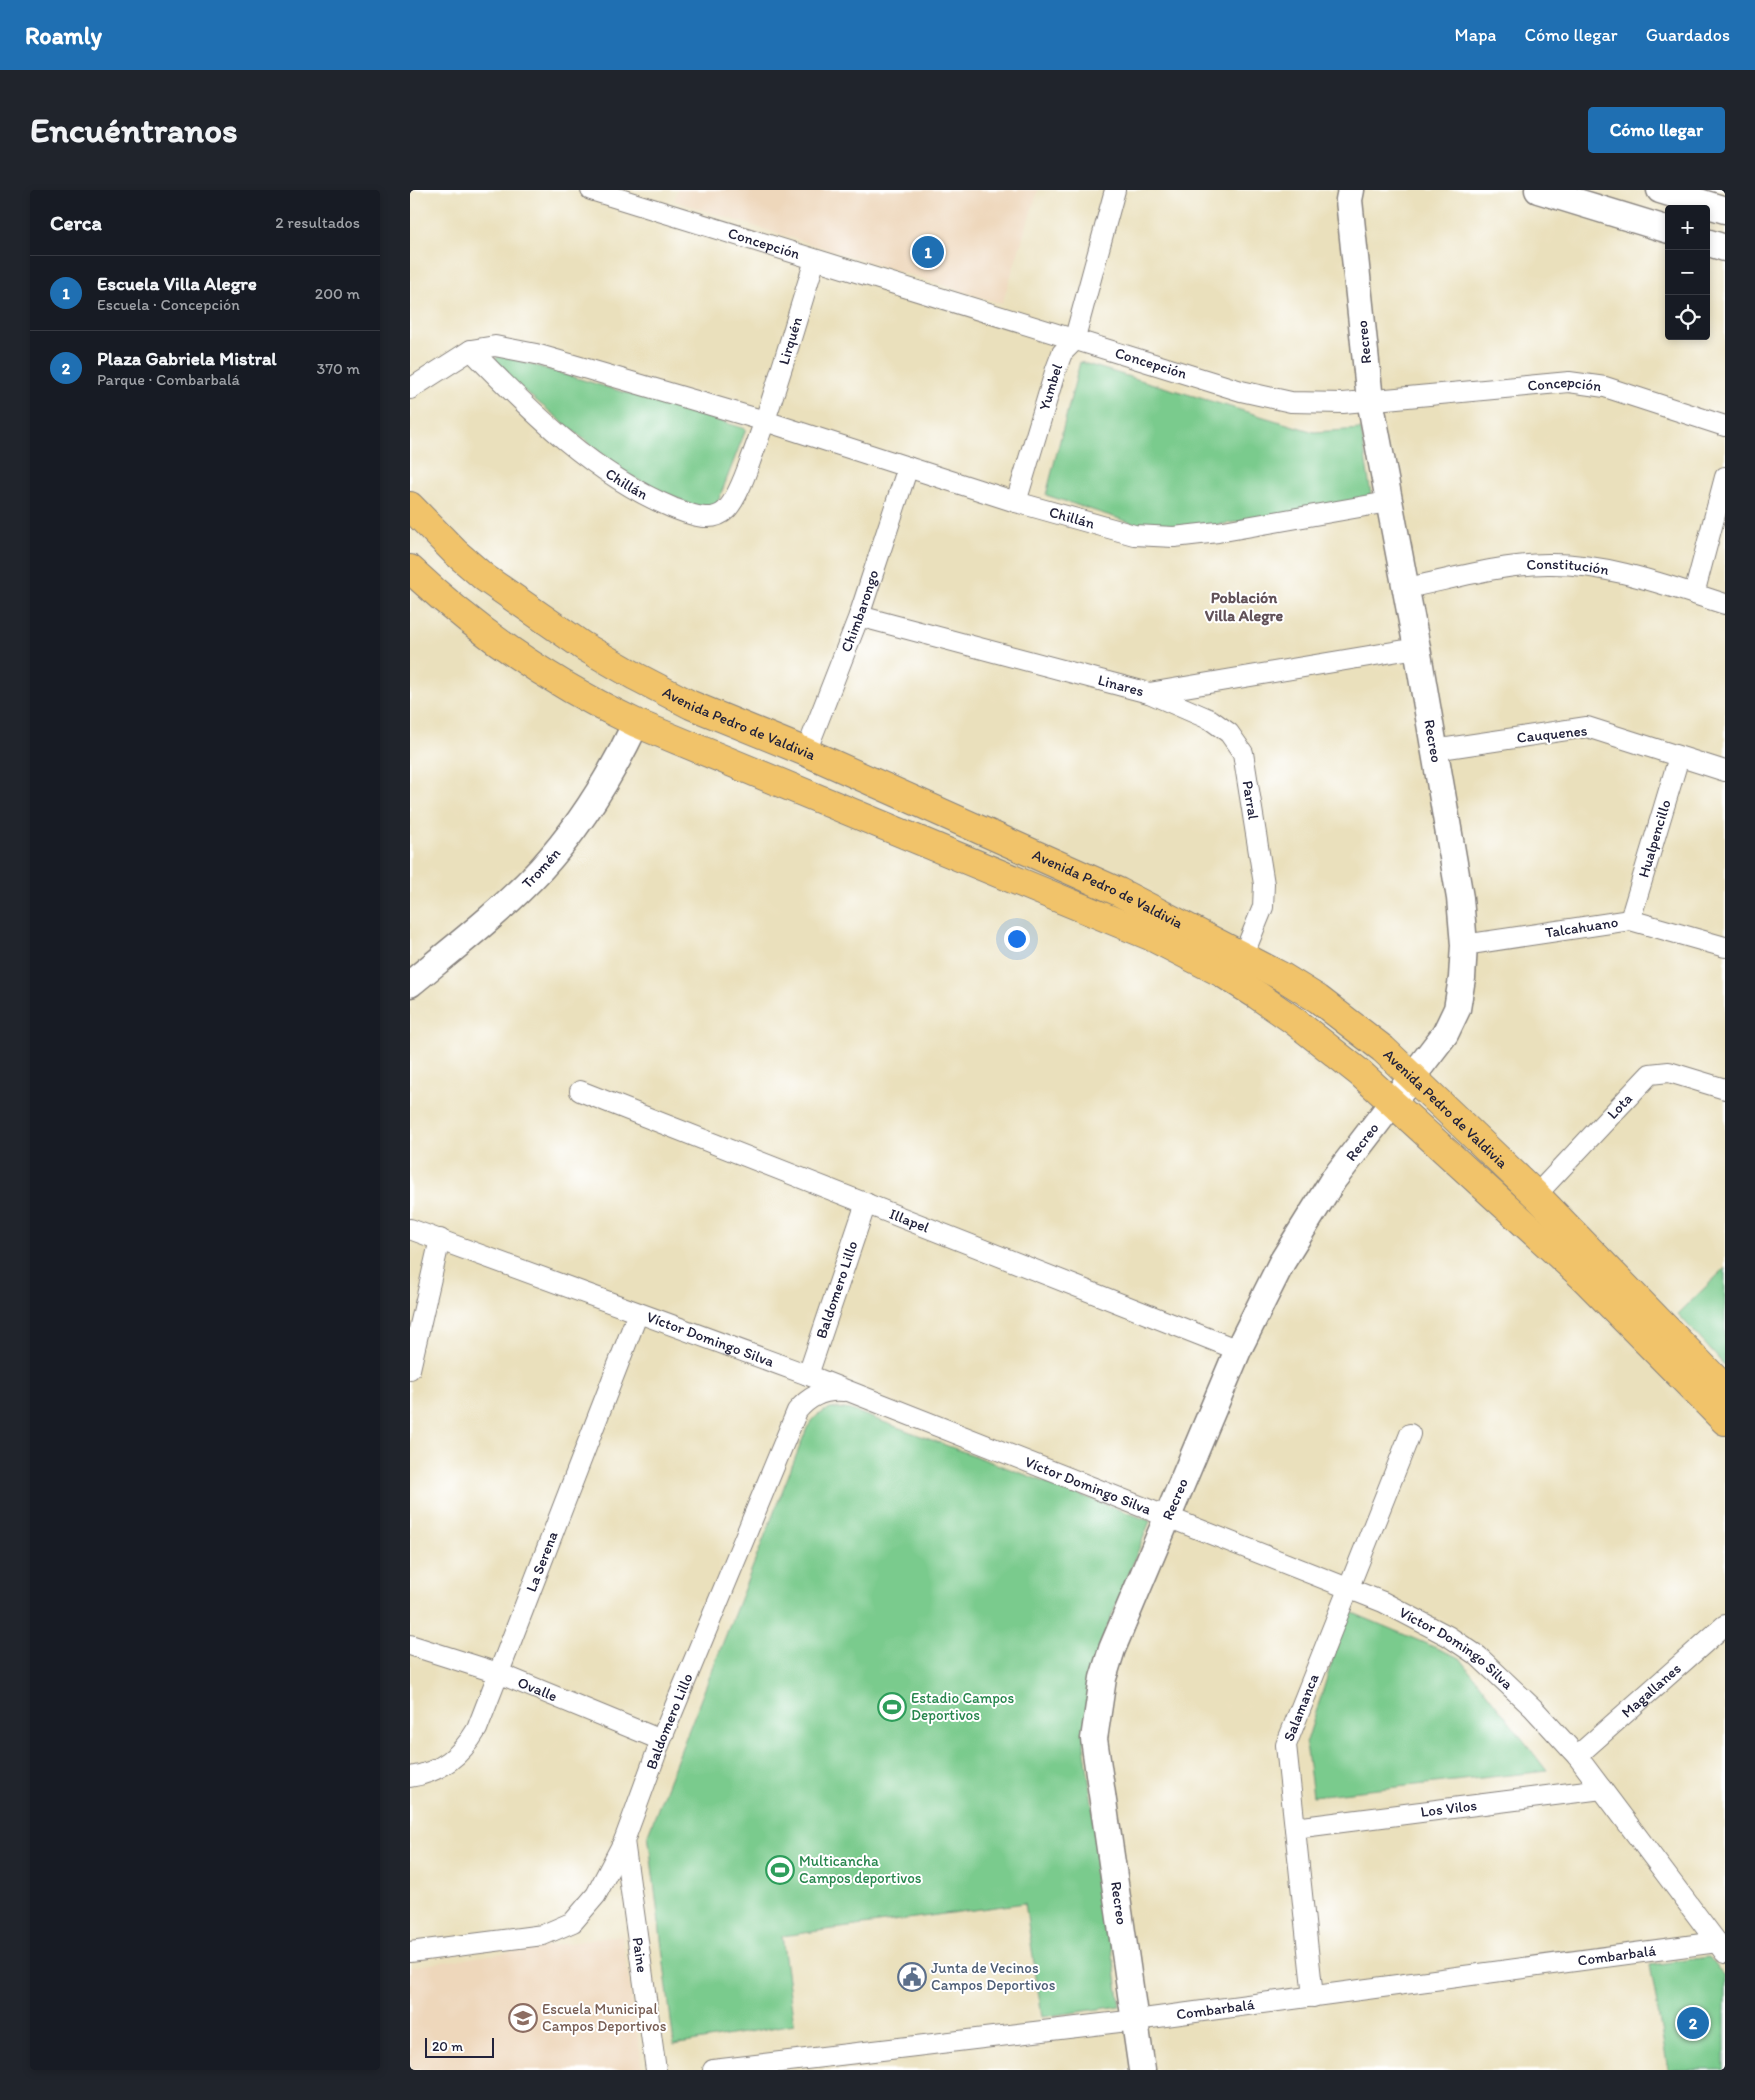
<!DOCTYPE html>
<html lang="es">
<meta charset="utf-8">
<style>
:root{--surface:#171b24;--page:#20242c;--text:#f1f3f6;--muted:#9ea1a6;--line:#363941;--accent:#1f6fb2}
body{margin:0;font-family:Itim,sans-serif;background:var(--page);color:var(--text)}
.controls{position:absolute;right:15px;top:15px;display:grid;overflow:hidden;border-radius:5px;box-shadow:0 2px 8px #0003}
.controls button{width:45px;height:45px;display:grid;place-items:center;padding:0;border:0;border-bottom:1px solid var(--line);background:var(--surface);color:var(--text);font:25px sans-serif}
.scale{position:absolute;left:15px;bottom:12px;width:69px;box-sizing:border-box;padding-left:5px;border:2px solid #22223b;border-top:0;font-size:14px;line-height:18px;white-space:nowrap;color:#22223b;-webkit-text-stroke:4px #fff;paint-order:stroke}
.you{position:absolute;left:606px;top:748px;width:18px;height:18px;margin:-12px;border:4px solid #fff;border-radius:50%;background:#1a73e8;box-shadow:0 0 0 8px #1a73e833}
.badge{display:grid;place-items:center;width:32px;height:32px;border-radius:50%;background:var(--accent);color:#fff;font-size:16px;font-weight:700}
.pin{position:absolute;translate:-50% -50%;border:2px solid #fff;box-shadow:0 1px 5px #0006}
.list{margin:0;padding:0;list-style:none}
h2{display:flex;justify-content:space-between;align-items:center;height:65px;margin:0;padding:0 20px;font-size:21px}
h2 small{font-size:16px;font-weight:400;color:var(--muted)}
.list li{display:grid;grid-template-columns:32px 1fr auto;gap:15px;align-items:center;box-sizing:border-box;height:75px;padding:0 20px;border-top:1px solid var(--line)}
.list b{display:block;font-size:19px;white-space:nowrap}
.list p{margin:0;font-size:16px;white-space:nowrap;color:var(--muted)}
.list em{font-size:16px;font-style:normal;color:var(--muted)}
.icon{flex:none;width:28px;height:28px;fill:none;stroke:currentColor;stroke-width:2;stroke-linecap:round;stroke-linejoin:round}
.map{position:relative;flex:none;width:1315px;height:1880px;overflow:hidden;border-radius:5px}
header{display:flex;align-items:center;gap:30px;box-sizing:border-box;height:70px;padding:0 25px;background:var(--accent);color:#fff}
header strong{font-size:24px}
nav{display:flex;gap:28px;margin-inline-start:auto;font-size:18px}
.intro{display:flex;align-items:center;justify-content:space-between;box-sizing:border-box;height:120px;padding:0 30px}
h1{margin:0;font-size:35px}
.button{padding:12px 22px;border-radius:5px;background:var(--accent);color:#fff;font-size:18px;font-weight:700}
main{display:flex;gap:30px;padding:0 30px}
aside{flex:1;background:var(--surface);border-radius:5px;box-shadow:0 2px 8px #0003}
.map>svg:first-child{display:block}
.built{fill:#eed7bb}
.green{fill:#7acb8d;stroke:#4e7664}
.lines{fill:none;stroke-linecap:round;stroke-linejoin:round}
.minor-casing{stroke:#86817c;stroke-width:22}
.tertiary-casing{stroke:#86817c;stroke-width:29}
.primary-casing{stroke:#86817c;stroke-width:30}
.minor{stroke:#fff;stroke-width:20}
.tertiary{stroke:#fff;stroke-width:26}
.primary{stroke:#f1c36a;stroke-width:28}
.labels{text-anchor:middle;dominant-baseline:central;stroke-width:4;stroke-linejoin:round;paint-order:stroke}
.street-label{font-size:15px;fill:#22223b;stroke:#fff}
.leisure-label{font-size:15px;fill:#27864d;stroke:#fff;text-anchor:start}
.service-label{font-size:15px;fill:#4e5e75;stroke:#fff;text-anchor:start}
.education-label{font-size:15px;fill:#785e54;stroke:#fff;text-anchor:start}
.neighbourhood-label{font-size:16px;font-weight:bold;fill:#625259;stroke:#fff}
</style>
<header>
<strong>Roamly</strong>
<nav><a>Mapa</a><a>Cómo llegar</a><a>Guardados</a></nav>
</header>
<div class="intro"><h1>Encuéntranos</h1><a class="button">Cómo llegar</a></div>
<main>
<aside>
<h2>Cerca<small>2 resultados</small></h2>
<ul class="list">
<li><span class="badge">1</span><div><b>Escuela Villa Alegre</b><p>Escuela · Concepción</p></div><em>200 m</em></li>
<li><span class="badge">2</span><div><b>Plaza Gabriela Mistral</b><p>Parque · Combarbalá</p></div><em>370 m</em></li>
</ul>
</aside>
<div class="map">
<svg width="1315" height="1880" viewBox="0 0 1315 1880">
<rect width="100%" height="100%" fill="#fff"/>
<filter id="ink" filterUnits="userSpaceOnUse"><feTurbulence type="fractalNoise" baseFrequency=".02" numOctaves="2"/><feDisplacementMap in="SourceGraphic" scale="10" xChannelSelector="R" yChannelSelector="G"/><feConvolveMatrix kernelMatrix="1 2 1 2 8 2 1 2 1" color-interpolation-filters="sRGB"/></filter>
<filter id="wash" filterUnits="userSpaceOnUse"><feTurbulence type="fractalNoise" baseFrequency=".0096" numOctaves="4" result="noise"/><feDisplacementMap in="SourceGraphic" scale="20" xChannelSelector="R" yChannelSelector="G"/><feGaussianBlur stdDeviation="1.12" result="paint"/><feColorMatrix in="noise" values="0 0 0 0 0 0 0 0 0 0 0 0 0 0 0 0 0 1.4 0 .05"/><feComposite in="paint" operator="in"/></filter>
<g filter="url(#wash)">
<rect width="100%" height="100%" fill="#eae0bc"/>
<g class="built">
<path d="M 267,0 L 628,0 L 592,114 L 264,11 Z"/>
<path d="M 212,1745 L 233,1880 L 0,1880 L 0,1777 Z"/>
</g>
<g class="green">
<path d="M 90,165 L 336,239 L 307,314 L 292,320 L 218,285 L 86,178 L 86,168 Z"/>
<path d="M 670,172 L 904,242 L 951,239 L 962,312 L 753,343 L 636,305 Z"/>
<path d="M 1315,1078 L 1315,1176 L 1268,1124 Z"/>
<path d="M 427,1218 L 441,1220 L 740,1331 L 680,1480 L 674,1554 L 710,1816 L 632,1827 L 615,1713 L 372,1746 L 384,1834 L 264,1855 L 238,1644 L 397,1238 C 406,1225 411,1220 427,1218 Z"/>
<path d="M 938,1421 L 1050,1468 L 1137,1581 L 903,1606 L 896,1554 Z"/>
<path d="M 1299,1767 L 1315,1787 L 1315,1880 L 1258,1880 L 1240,1775 Z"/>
</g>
</g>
<g filter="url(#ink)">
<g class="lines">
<defs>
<g id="minor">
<path id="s1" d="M 181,0 L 831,201 L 881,212 L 933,213 L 1159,192 L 1195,197 L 1315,236"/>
<path id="s2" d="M 61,160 C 120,221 184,285 263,318 C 279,324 302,334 316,320 C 327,309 336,283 341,269 C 366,204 384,136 405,70"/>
<path id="s3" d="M 0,199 L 61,160 L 85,156 L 126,164 L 355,231 L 606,312 L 724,345 L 764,347 L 808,342 L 978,312"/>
<path id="s4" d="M 606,312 L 646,179 L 652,163 L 664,151 L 705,0"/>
<path id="s5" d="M 996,398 C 1042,389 1091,374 1138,374 C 1198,373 1258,396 1315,414"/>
<path d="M 1284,404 L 1315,287"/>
<path id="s6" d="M 449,426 L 739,503 L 1007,458"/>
<path id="s7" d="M 739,503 L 801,530 L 819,543 L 833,563 L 854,694 L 853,717 L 833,766"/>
<path d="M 1024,560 L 1177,537 L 1315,581"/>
<path id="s8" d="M 396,562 L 449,426 L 498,277"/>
<path id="s9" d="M 1220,730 L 1269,567"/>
<path id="s10" d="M 1054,755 L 1220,730 L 1315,757"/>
<path id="s11" d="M 170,901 L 828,1160"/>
<path id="s12" d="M 1126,1005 L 1240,884 L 1259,882 L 1315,899"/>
<path id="s13" d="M 0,1039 L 398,1185 L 973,1412 L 1038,1446 L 1068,1466 L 1123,1518 L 1167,1566 L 1315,1763"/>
<path d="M 0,1179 L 30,1049"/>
<path id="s14" d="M 398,1185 L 456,1013"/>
<path id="s15" d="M 0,1455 L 88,1483 L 251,1550"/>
<path id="s16" d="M 1167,1566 L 1315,1435"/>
<path id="s17" d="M 0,1587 C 31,1582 51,1566 67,1539 L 228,1123"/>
<path id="s18" d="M 885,1638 L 1192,1599"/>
<path id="s19" d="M 214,1651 L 246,1880"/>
<path id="s20" d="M 0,1762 L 133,1745 L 163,1732 L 186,1705 L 214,1651 L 251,1550 L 387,1221 C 399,1206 414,1199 434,1201"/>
<path id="s21" d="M 903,1807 L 876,1555 L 1000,1244"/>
<path id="s22" d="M 303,1880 L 726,1830 L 1307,1752"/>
</g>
<g id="tertiary">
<path d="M 1128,0 L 1259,40"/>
<path d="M 1250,0 L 1315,20"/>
<path d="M 1296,52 L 1315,58"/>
<path id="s23" d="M 0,794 C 45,757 92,721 131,679 C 171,635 201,586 226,533"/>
<path id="s24" d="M 732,1880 L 684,1549 L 693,1488 L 702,1459 L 828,1160 L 872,1072 L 923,990 L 1035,844 L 1047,819 L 1052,788 L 1054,755 L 1050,708 L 1007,458 L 960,210 L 939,10 L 941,0"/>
</g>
<g id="primary">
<path id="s25" d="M 0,316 L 45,362 L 75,388 L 173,456 L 225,486 L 281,515 L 396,562 L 709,702 L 871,786 L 908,809 L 973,859 L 1126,1005 L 1315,1199"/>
<path d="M 0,379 C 68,443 141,493 226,533 L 740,746 L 812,783 L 847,805 L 883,830 L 950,883 L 1173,1087 L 1315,1231"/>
</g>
</defs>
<use href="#minor" class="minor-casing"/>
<use href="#tertiary" class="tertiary-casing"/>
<use href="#primary" class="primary-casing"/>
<use href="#minor" class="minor"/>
<use href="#tertiary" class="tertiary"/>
<use href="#primary" class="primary"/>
</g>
</g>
<defs>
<symbol id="stadium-ring" viewBox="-11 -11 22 22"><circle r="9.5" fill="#fff" stroke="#2e9e5b" stroke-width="1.5"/><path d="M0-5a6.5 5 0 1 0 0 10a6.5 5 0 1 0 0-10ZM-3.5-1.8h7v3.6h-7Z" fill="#2e9e5b"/></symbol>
<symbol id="civic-ring" viewBox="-11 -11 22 22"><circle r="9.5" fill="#fff" stroke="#5c6f8a" stroke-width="1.5"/><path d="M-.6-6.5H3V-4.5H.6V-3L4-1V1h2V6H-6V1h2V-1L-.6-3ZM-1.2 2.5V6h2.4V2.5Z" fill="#5c6f8a"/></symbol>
<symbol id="school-ring" viewBox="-11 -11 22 22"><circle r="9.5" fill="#fff" stroke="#8d6e63" stroke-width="1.5"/><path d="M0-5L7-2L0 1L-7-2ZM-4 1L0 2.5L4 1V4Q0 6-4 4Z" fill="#8d6e63"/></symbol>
</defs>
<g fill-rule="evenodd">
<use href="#stadium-ring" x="466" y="1501" width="32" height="32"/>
<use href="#stadium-ring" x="354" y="1664" width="32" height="32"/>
<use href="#civic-ring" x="486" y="1771" width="32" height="32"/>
<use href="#school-ring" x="97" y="1812" width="32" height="32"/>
</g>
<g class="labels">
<g class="street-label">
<text stroke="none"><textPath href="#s1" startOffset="181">Concepción</textPath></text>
<text stroke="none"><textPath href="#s2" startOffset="496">Lirquén</textPath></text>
<text transform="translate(954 152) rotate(-96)">Recreo</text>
<text stroke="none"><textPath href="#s1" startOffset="586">Concepción</textPath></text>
<text stroke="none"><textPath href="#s1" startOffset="1006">Concepción</textPath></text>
<text stroke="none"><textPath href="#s4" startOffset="120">Yumbel</textPath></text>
<text stroke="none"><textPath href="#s2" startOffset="206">Chillán</textPath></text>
<text stroke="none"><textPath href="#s3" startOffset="699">Chillán</textPath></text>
<text stroke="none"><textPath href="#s5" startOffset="164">Constitución</textPath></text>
<text stroke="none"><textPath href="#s8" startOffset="151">Chimbarongo</textPath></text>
<text stroke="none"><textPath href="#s6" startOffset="271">Linares</textPath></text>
<text stroke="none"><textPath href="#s25" startOffset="398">Avenida Pedro de Valdivia</textPath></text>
<text transform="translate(1142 544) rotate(-6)">Cauquenes</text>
<text transform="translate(1023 551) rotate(80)">Recreo</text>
<text stroke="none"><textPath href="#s7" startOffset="162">Parral</textPath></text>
<text stroke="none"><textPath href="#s9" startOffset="85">Hualpencillo</textPath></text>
<text stroke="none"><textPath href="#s23" startOffset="175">Tromén</textPath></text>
<text stroke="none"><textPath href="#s25" startOffset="802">Avenida Pedro de Valdivia</textPath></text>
<text stroke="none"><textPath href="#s10" startOffset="119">Talcahuano</textPath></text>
<text stroke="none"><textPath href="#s12" startOffset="122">Lota</textPath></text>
<text stroke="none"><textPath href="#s25" startOffset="1208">Avenida Pedro de Valdivia</textPath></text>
<text stroke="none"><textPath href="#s24" startOffset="994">Recreo</textPath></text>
<text stroke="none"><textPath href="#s11" startOffset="354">Illapel</textPath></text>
<text stroke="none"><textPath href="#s14" startOffset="90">Baldomero Lillo</textPath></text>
<text stroke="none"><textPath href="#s13" startOffset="320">Víctor Domingo Silva</textPath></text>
<text stroke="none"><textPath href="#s13" startOffset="725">Víctor Domingo Silva</textPath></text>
<text stroke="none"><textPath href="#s24" startOffset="589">Recreo</textPath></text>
<text stroke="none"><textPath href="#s17" startOffset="265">La Serena</textPath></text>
<text stroke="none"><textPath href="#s13" startOffset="1129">Víctor Domingo Silva</textPath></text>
<text stroke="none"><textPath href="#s15" startOffset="135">Ovalle</textPath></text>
<text stroke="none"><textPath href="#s16" startOffset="99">Magallanes</textPath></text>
<text stroke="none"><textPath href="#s21" startOffset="294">Salamanca</textPath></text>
<text stroke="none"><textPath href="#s20" startOffset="391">Baldomero Lillo</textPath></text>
<text stroke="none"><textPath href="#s18" startOffset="155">Los Vilos</textPath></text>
<text transform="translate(709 1713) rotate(82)">Recreo</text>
<text stroke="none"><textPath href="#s19" startOffset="115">Paine</textPath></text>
<text stroke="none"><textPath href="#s22" startOffset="911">Combarbalá</textPath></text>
<text stroke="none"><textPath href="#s22" startOffset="506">Combarbalá</textPath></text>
</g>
<g class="leisure-label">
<text x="501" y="1508">Estadio Campos<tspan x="501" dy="17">Deportivos</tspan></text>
<text x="389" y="1671">Multicancha<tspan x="389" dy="17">Campos deportivos</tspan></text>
</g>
<g class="service-label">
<text x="521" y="1778">Junta de Vecinos<tspan x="521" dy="17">Campos Deportivos</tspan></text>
</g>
<g class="education-label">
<text x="132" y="1819">Escuela Municipal<tspan x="132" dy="17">Campos Deportivos</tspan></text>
</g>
<g class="neighbourhood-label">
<text x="834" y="407">Población<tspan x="834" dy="18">Villa Alegre</tspan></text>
</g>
</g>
</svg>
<div class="controls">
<button>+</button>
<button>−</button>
<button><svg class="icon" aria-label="locate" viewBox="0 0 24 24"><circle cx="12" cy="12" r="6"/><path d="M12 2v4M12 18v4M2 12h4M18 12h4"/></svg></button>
</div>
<div class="scale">20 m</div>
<div class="you"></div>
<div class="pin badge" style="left:518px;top:62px">1</div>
<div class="pin badge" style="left:1283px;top:1833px">2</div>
</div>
</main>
